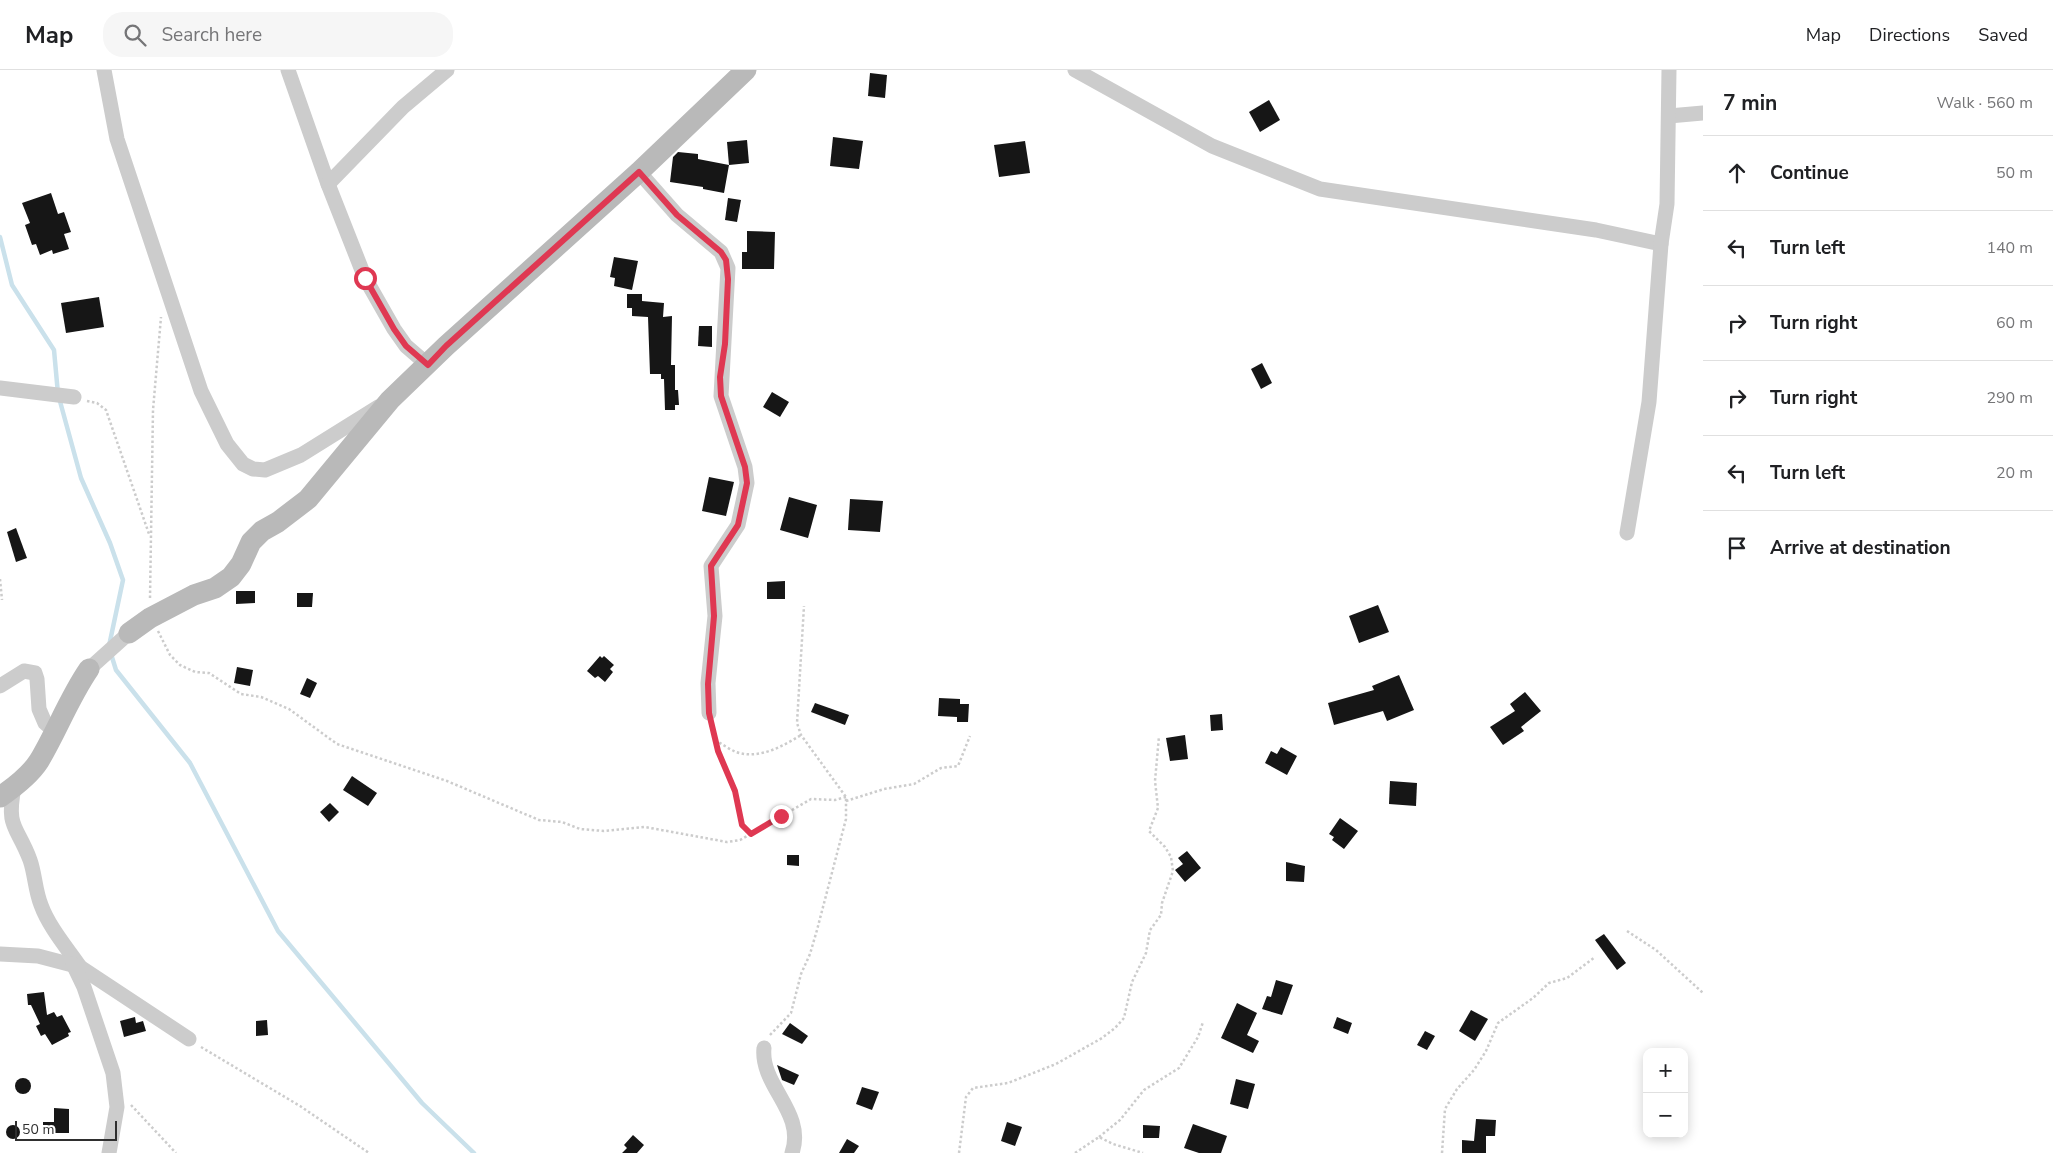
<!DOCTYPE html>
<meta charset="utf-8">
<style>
:root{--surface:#fff;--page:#f6f6f6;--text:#202124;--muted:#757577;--line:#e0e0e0}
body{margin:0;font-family:"Nunito Sans",sans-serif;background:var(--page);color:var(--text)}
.controls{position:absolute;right:15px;bottom:15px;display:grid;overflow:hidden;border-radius:10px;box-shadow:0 2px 12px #0003}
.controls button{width:45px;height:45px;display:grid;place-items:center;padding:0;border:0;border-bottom:1px solid var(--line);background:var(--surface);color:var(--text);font:25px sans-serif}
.scale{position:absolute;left:15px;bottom:12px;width:102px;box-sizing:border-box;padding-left:5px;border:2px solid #2f2f2f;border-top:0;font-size:14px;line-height:18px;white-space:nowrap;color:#2f2f2f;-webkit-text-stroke:4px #fff;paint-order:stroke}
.stop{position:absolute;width:15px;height:15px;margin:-11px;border:4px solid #df3852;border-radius:50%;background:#fff}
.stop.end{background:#df3852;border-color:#fff;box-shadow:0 1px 5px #0008}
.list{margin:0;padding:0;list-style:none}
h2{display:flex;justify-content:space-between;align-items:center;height:65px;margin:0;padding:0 20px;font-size:21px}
h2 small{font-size:16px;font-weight:400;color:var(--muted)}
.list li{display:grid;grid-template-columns:32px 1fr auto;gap:15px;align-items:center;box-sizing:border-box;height:75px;padding:0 20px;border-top:1px solid var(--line)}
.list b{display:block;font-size:19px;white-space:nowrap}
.list em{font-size:16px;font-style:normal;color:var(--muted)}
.icon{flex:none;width:28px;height:28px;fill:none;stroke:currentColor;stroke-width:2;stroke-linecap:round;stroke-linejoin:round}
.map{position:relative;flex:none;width:1703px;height:1083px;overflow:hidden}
header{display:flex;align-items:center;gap:30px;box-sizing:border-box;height:70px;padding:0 25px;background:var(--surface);border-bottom:1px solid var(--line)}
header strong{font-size:24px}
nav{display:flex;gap:28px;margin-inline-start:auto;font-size:18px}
.search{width:350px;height:45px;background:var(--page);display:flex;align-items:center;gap:12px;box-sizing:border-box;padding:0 18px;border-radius:20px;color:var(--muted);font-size:19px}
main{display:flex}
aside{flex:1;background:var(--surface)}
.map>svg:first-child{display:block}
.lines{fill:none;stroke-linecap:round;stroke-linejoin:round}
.stream{stroke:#cae1eb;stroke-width:4.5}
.building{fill:#161616}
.path{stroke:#ccc;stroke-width:2.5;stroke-dasharray:2.5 2.5;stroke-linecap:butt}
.street{stroke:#ccc;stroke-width:15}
.secondary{stroke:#b9b9b9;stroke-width:21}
.route{stroke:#df3852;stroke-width:6}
</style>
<header>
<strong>Map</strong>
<div class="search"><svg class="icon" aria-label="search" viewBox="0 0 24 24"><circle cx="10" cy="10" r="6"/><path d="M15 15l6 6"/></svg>Search here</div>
<nav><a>Map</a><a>Directions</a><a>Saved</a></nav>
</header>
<main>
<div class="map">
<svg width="1703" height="1083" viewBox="0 0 1703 1083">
<rect width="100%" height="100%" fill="#fff"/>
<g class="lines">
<g class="stream">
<path d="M 0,167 L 12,215 L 54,280 L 58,324 L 81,408 L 110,473 L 123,510 L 109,576"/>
<path d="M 111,584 L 116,600 L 190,693 L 278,861 L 422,1033 L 474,1083"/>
</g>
</g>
<g class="building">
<path d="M 870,3 L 887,5 L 885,28 L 868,26 Z"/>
<path d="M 1269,30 L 1280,50 L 1260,62 L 1249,42 Z"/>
<path d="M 833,67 L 863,71 L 859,99 L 830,96 Z"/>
<path d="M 747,70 L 749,93 L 729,95 L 727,72 Z"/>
<path d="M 1025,71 L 1030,103 L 999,107 L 994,75 Z"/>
<path d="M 678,82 L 698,84 L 698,89 L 729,95 L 724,123 L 703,119 L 703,117 L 670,112 L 673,87 Z"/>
<path d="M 51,123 L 58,144 L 64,142 L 71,162 L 64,164 L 69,179 L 53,184 L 52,180 L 40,185 L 36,174 L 32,175 L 25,155 L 30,153 L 22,133 Z"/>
<path d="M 728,128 L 741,130 L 737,152 L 725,150 Z"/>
<path d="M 747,161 L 775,162 L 774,199 L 742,199 L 742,182 L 747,182 Z"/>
<path d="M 614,187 L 638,191 L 632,220 L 614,216 L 615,208 L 610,207 Z"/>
<path d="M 627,224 L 642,224 L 642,231 L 664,233 L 663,247 L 672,246 L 671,295 L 675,295 L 675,320 L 678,320 L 679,335 L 675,335 L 675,340 L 665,340 L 664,309 L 661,309 L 661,304 L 650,304 L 648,247 L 632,246 L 632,238 L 627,238 Z"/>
<path d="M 99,227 L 104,257 L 66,263 L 61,233 Z"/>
<path d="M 699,256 L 712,256 L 712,277 L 698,276 Z"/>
<path d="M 1262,293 L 1272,313 L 1261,319 L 1251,299 Z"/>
<path d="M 772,322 L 789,332 L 780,347 L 763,337 Z"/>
<path d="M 709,407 L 734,412 L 726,446 L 702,441 Z"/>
<path d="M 789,427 L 817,435 L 808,468 L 780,460 Z"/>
<path d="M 850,429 L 883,431 L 880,462 L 848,460 Z"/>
<path d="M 16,458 L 27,488 L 16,492 L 7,462 Z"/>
<path d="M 785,511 L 785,529 L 767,529 L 767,512 Z"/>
<path d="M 236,521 L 255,521 L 255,533 L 236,534 Z"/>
<path d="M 297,523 L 313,523 L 312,537 L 297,537 Z"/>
<path d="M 1378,535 L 1389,562 L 1359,573 L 1349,546 Z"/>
<path d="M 600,586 L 602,588 L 604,586 L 614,595 L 610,599 L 613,602 L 605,612 L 598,606 L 595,608 L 587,601 Z"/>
<path d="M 237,597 L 253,600 L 250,616 L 234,613 Z"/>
<path d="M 1399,605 L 1414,640 L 1387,651 L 1383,641 L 1334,655 L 1328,633 L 1374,620 L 1372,616 Z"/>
<path d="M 307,608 L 317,613 L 310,628 L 300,624 Z"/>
<path d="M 1525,622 L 1541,641 L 1521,657 L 1524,661 L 1503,675 L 1490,657 L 1515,641 L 1510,634 Z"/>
<path d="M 939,628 L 960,629 L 960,634 L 969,634 L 968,652 L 957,652 L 957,647 L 938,646 Z"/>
<path d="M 815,633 L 849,645 L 845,655 L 811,642 Z"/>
<path d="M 1222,644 L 1223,660 L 1211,661 L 1210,645 Z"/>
<path d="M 1185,665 L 1188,689 L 1170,691 L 1166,668 Z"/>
<path d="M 1281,677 L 1297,686 L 1287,705 L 1265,693 L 1271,681 L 1277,684 Z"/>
<path d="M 352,706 L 377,723 L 368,736 L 343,720 Z"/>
<path d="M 1390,711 L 1417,713 L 1416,736 L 1389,734 Z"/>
<path d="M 330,733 L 339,742 L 329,752 L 320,742 Z"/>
<path d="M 1340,748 L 1358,761 L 1344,779 L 1332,770 L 1334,767 L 1329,764 Z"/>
<path d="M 1187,781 L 1201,798 L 1185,812 L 1175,800 L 1183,794 L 1178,788 Z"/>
<path d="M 787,785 L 799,785 L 799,796 L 787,795 Z"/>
<path d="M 1286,792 L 1305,796 L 1304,812 L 1286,811 Z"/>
<path d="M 1604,864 L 1626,893 L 1617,900 L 1595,870 Z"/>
<path d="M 1276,910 L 1293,915 L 1282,945 L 1262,939 L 1267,926 L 1271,927 Z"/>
<path d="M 44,922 L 47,945 L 54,942 L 57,947 L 62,945 L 71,962 L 68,963 L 69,966 L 52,975 L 45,964 L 41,966 L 36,956 L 40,954 L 31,935 L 28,935 L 27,924 Z"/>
<path d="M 1237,933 L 1257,943 L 1247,965 L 1259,971 L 1253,983 L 1221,968 Z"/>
<path d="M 1471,940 L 1488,949 L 1475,971 L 1459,961 Z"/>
<path d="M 135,947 L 136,953 L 143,951 L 146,961 L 124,967 L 120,951 Z"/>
<path d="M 1337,947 L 1352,953 L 1348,964 L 1333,958 Z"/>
<path d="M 267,950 L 268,965 L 256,966 L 256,951 Z"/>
<path d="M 790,953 L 808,966 L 802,974 L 782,964 Z"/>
<path d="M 1425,961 L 1435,966 L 1427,980 L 1417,975 Z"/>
<path d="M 777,995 L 799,1005 L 794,1015 L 782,1010 Z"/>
<circle cx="23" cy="1016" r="8"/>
<path d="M 1236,1009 L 1255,1014 L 1248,1039 L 1230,1034 Z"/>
<path d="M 862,1017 L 879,1022 L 872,1040 L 856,1034 Z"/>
<path d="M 54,1038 L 69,1039 L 69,1063 L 43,1063 L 43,1052 L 54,1052 Z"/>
<path d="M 1476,1049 L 1496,1050 L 1495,1066 L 1486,1066 L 1486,1083 L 1462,1083 L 1462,1070 L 1474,1071 Z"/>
<path d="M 1007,1052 L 1022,1057 L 1015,1076 L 1001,1071 Z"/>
<path d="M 1193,1054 L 1227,1066 L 1221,1083 L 1199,1083 L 1184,1078 Z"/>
<path d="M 1143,1055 L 1160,1056 L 1159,1068 L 1143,1068 Z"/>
<circle cx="13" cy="1062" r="7"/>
<path d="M 633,1065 L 644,1075 L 637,1083 L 622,1083 L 627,1078 L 624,1075 Z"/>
<path d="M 847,1069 L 859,1076 L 854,1083 L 839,1083 Z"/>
</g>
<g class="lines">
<g class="path">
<path d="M 87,331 L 97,333 L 106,340 L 149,464"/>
<path d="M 0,509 L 2,530"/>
<path d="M 150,528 L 153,340 L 161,247"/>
<path d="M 158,561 L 170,585 L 180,595 L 195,602 L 209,603 L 241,624 L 261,627 L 289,639 L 337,674 L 447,711 L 539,750 L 562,752 L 580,759 L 604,761 L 645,757 L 727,772 L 740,770 L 811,729 L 835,730 L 846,727"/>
<path d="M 712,656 L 718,681 L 735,721 L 742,755 L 751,764"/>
<path d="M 715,670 C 722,674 729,679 736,682 C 759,690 783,676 801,665"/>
<path d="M 846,731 L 884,719 L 914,714 L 941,698 L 958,696 L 970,666"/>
<path d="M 1627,861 L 1656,880 L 1703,923"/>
<path d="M 770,965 L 791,943 L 801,904 L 810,884 L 817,860 L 846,749 L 846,727 L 801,665 L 797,653 L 804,536"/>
<path d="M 201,977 L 300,1036 L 369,1083"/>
<path d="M 131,1035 L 176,1083"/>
<path d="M 1099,1067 L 1120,1050 L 1144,1020 L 1179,998 L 1198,967 L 1203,952"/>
<path d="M 959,1083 L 966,1027 L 973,1018 L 1008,1013 L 1056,994 L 1102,968 L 1115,958 L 1124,948 L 1132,912 L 1146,883 L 1150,860 L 1161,845 L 1162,833 L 1173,801 L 1171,787 L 1165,777 L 1149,761 L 1158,738 L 1155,711 L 1159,666"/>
<path d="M 1075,1083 L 1099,1067 L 1113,1074 L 1143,1083"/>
<path d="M 1442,1083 L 1445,1039 L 1457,1019 L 1474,1000 L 1486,981 L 1498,953 L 1533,928 L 1549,913 L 1567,908 L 1595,887"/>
</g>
<g class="street">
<path d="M 104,0 L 117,69 L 201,321 L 227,374 L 243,394 L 253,399 L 265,400 L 301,385 L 378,337"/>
<path d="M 288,0 L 328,114 L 365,208 L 394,259 L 406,276 L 428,295"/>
<path d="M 1075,0 L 1212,76 L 1320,119 L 1596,160 L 1661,174"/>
<path d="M 1669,46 L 1703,43"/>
<path d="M 639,102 L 677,145 L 721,182 L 728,198 L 721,326 L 745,397 L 747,413 L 738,455 L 711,496 L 715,546 L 708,613 L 709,643"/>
<path d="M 328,114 L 403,37 L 447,0"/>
<path d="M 0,318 L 74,327"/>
<path d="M 1627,463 L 1649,332 L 1661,174 L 1667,134 L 1669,0"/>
<path d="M 89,599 L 129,563"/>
<path d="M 0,616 L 24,601 L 35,603 L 37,609 L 39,639 L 45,653 L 54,661"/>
<path d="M 14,717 C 6,759 17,755 30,790 C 35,804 35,820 41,835 C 49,857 67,878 80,897"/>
<path d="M 0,884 L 38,886 L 80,897 L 189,969"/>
<path d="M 73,894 L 84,917 L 113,1003 L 117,1037 L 109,1083"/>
<path d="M 764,978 C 760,1016 806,1042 792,1083"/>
</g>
<g class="secondary">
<path d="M 129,563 L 150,548 L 194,525 L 215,518 L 231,507 L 241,494 L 251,472 L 262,461 L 278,452 L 308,429 L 390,330 L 446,276 L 639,102 L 746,0"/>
<path d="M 0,727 C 13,718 30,705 39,691 C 57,661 69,628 89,599"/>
</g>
</g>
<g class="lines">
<path class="route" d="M 365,208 L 394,259 L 406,276 L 428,295 L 446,276 L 639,102 L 677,145 L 721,182 L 726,190 L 728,209 L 725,274 L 720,307 L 721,326 L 745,397 L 747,413 L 738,455 L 711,496 L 714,546 L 708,614 L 709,643 L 718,681 L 735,721 L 742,755 L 751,764 L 781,746"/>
</g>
</svg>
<div class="controls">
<button>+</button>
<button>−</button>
</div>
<div class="scale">50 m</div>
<div class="stop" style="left:365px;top:208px"></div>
<div class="stop end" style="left:781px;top:746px"></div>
</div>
<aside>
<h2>7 min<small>Walk · 560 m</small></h2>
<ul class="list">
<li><svg class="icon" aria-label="ahead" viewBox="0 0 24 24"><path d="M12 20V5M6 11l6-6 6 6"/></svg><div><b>Continue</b></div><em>50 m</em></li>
<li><svg class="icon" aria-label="left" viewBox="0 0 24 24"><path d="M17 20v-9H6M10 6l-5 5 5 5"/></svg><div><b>Turn left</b></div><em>140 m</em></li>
<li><svg class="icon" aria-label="right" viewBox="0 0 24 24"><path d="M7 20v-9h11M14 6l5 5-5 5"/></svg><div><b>Turn right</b></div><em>60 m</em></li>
<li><svg class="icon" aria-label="right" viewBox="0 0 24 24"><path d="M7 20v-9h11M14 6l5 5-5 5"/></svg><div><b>Turn right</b></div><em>290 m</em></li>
<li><svg class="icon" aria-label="left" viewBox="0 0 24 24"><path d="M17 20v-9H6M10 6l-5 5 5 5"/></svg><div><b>Turn left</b></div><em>20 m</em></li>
<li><svg class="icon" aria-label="arrive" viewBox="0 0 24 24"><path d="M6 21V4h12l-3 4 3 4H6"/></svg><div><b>Arrive at destination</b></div></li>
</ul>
</aside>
</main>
